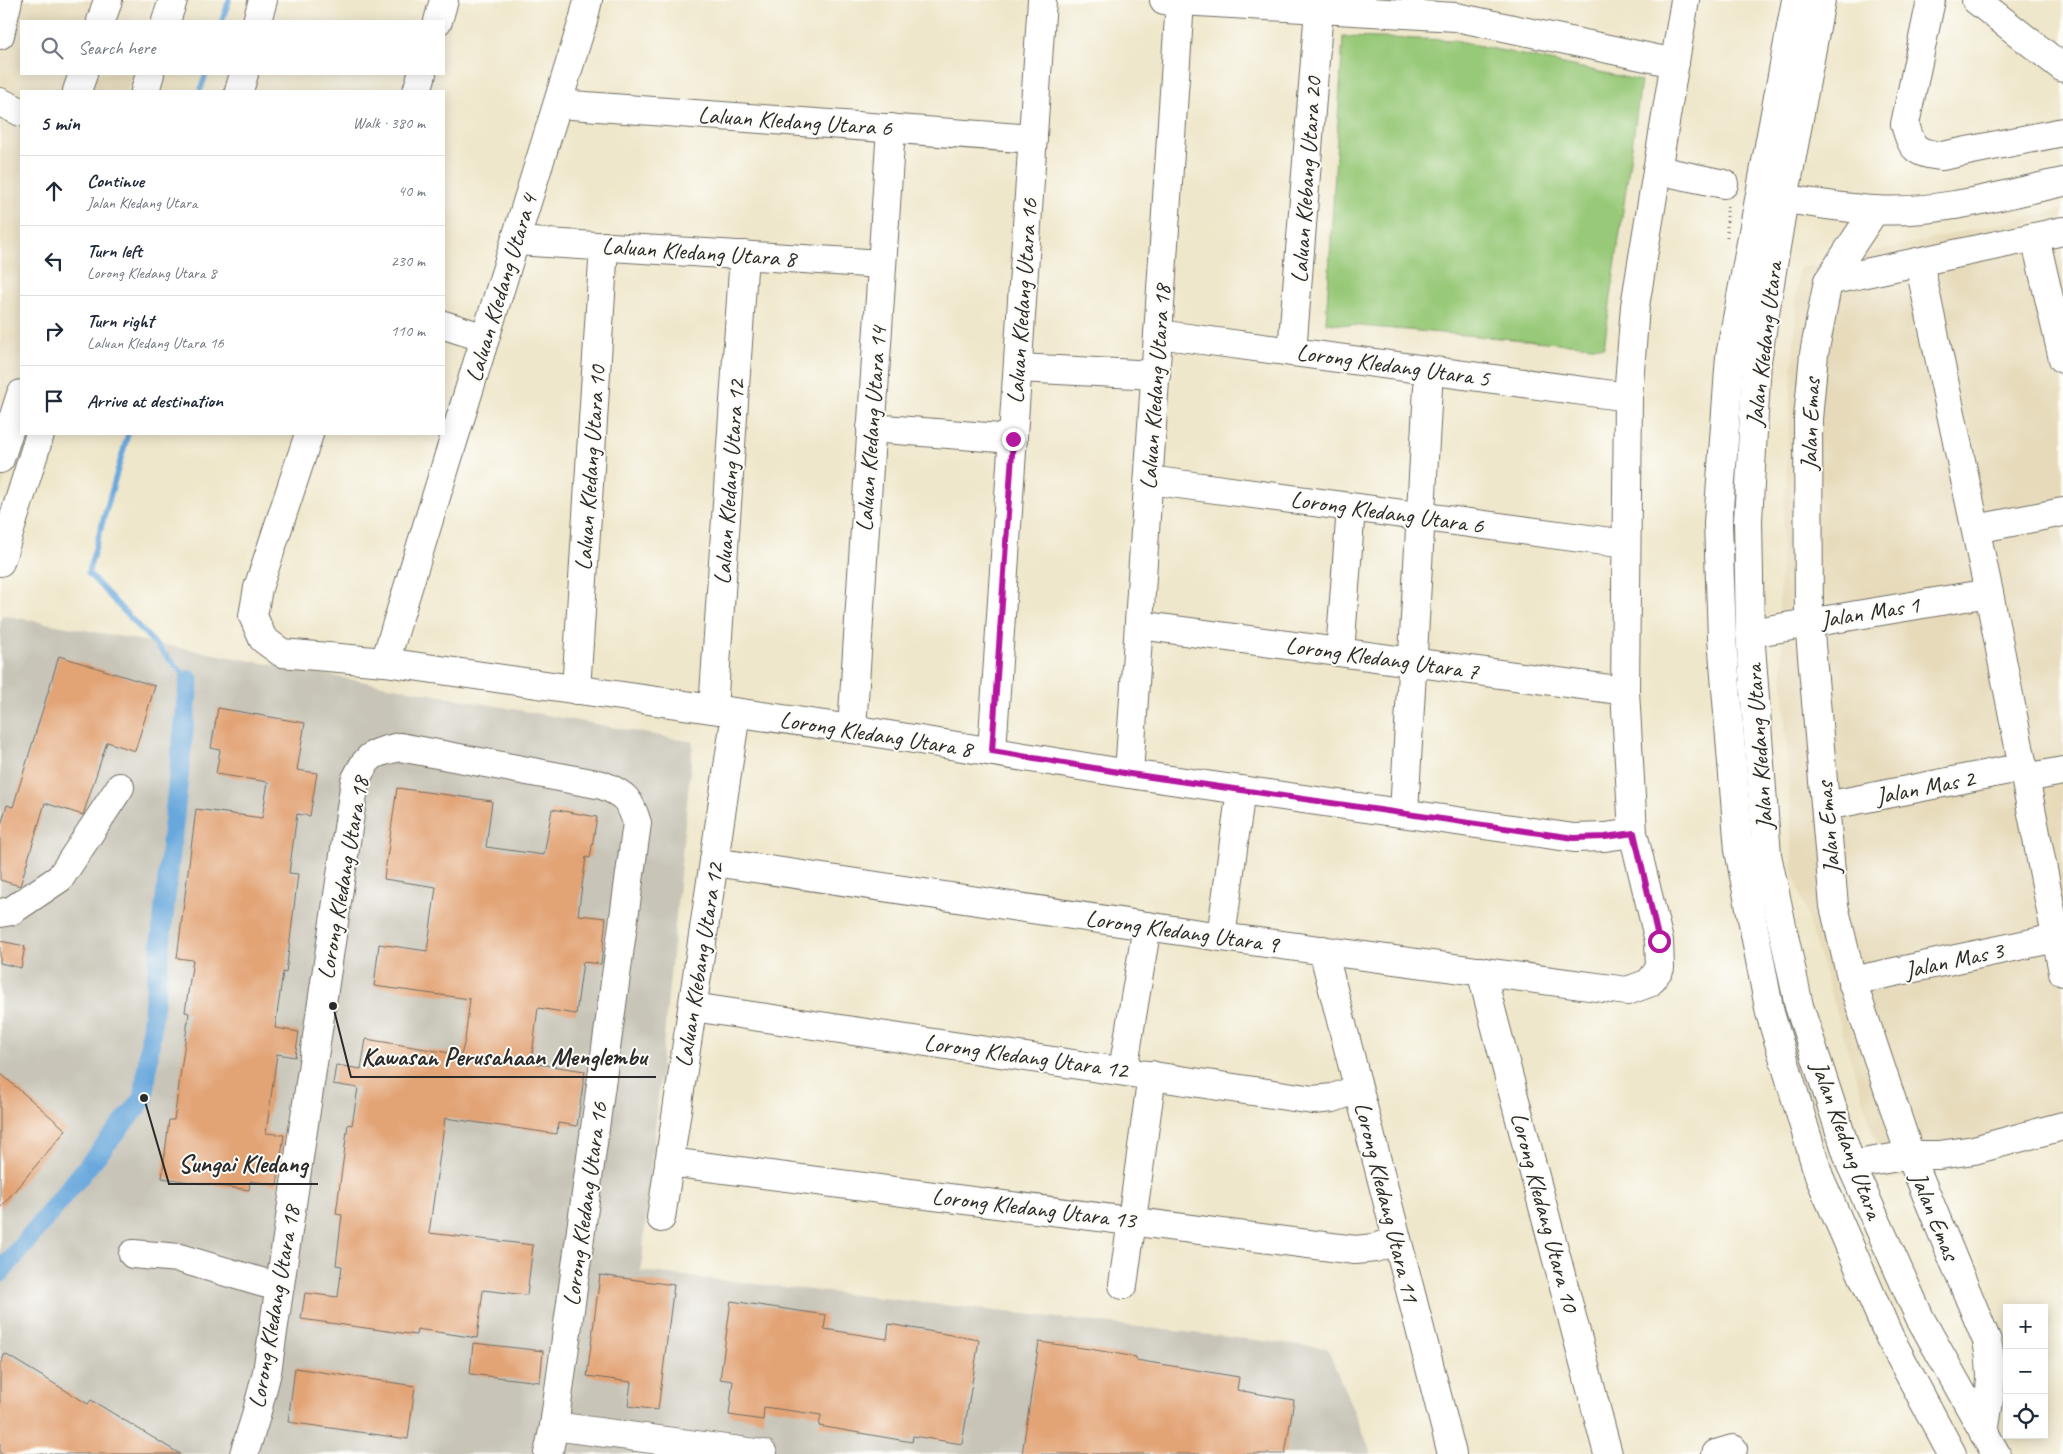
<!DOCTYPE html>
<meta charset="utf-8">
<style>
:root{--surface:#fff;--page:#f6f6f7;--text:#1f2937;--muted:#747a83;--line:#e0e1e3}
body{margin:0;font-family:Caveat,sans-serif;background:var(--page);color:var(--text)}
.controls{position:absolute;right:15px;bottom:15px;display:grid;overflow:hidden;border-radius:0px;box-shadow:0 2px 12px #0003}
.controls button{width:45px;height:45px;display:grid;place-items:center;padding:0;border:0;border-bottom:1px solid var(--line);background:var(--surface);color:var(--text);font:25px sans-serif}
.stop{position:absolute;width:15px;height:15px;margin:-11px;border:4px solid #b5179e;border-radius:50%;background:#fff}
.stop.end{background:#b5179e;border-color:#fff;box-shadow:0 1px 5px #0008}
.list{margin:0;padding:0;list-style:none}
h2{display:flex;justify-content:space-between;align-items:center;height:65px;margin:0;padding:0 20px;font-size:21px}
h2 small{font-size:16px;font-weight:400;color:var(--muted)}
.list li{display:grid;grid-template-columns:32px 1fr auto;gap:15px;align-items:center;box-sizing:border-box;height:70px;padding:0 20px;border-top:1px solid var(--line)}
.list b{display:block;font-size:19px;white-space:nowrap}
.list p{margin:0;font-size:16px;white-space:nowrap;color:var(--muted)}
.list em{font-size:16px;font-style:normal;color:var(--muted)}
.icon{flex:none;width:28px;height:28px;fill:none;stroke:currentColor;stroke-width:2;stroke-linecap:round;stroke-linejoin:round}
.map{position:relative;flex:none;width:2063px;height:1454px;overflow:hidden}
.search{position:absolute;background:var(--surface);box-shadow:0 2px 12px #0003;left:20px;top:20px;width:425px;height:55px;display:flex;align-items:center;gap:12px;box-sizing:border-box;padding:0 18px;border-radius:0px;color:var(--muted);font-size:19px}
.panel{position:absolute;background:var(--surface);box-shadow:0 2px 12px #0003;left:20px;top:90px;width:425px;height:345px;border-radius:0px}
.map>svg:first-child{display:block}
.built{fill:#e6daba}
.industrial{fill:#c8c4b8}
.green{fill:#98c978;stroke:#627a52}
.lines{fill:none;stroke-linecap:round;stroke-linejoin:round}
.stream{stroke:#69a8dc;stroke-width:5.5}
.canal{stroke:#69a8dc;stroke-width:20}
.building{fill:#e2a374}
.minor-casing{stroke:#706d63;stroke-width:30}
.major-casing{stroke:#706d63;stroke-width:30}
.path{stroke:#706d63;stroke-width:3;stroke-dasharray:1 4;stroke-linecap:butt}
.minor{stroke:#fff;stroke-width:28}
.major{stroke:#fff;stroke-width:28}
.route{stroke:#b5179e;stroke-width:6}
.labels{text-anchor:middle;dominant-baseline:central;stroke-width:4;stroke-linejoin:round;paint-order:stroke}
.street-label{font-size:24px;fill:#2b2b2b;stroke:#fdfcf7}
.leader{fill:none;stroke:#2b2b2b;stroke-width:2}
.callout-dot{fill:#2b2b2b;stroke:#fdfcf7;stroke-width:2}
.callout-label{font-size:25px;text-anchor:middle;font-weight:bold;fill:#2b2b2b;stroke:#fdfcf7;stroke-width:4;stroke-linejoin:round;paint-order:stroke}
</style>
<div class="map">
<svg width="2063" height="1454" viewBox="0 0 2063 1454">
<rect width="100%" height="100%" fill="#fdfcf7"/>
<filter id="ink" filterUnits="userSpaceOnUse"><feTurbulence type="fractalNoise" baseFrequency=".02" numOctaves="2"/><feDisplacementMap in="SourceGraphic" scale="10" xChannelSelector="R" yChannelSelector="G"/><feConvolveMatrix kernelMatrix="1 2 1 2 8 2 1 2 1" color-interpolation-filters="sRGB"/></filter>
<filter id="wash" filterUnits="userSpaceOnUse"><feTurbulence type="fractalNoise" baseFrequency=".0096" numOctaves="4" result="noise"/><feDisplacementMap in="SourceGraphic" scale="20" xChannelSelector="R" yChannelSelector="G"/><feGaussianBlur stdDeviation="1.12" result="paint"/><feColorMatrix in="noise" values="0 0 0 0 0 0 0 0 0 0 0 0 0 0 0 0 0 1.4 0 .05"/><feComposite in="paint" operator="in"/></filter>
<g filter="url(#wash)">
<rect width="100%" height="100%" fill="#efe7cb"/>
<g class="built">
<path d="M 0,0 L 153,0 L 146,21 L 21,21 L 21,74 L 131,74 L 126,91 L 21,91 L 21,431 L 0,495 Z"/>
<path d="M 2063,209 L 2063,1135 L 1888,1181 L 1793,871 L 1779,601 L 1798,269 Z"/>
</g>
<path class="industrial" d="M 2,615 L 693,742 L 641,1271 L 1327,1348 L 1372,1454 L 0,1454 L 0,621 Z"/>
<path class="green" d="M 1343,37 L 1454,40 L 1641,81 L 1604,347 L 1326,323 Z"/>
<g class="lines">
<g class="stream">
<path d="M 222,21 L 229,0"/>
<path d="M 200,91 L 206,74"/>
<path d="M 128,434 L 88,573 L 189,680"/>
</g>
<path class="canal" d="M 0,1273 L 144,1098 L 189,680"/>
</g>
<g id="blocks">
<g class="building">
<path d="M 59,656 L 155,686 L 135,751 L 107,742 L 83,815 L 45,803 L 20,886 L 0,880 L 0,828 L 7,805 L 13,807 Z"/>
<path d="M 218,708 L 305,723 L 297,770 L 317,773 L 310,816 L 297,814 L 289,873 L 298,874 L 286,973 L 283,972 L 275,1028 L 299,1032 L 295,1057 L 277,1054 L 266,1133 L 284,1135 L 277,1185 L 250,1181 L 249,1190 L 162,1178 L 169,1120 L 174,1120 L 189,1013 L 185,1012 L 193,960 L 177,958 L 196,809 L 262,818 L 268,782 L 216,774 L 220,750 L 211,748 Z"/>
<path d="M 397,788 L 492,801 L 486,847 L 544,855 L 552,809 L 597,817 L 590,858 L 586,857 L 578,915 L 606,918 L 601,964 L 583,962 L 576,1014 L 538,1008 L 531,1063 L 585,1071 L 577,1126 L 558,1123 L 557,1134 L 445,1118 L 429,1233 L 533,1245 L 527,1295 L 483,1290 L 477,1338 L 417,1329 L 416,1335 L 301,1319 L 305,1293 L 338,1297 L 342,1266 L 336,1265 L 342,1215 L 336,1214 L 348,1124 L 352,1125 L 358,1088 L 333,1084 L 336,1065 L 361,1069 L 366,1039 L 461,1055 L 465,1040 L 470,999 L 374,986 L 379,944 L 427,951 L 436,887 L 384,879 Z"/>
<path d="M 0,941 L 25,946 L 21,968 L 0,963 Z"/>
<path d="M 0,1073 L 66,1130 L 0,1208 Z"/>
<path d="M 600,1275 L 674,1285 L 658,1410 L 628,1406 L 631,1382 L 587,1376 Z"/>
<path d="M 731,1301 L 826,1315 L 824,1329 L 887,1339 L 889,1324 L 979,1340 L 962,1444 L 913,1436 L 912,1442 L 819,1426 L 821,1415 L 764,1407 L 763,1420 L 729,1415 L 733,1381 L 720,1379 Z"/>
<path d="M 1039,1342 L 1090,1349 L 1136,1357 L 1136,1360 L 1239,1377 L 1237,1390 L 1294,1400 L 1285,1454 L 1022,1454 Z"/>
<path d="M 473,1343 L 543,1351 L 540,1382 L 470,1374 Z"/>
<path d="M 5,1354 L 88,1404 L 91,1400 L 180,1454 L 0,1454 L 0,1364 Z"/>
<path d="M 295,1368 L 415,1386 L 408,1439 L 288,1422 Z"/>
</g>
</g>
</g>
<g filter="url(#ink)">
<use href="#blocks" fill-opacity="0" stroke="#706d63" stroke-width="1"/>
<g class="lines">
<defs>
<g id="minor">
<path d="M 1164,0 L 1456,17 L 1675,63"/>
<path d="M 1931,0 L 1905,124 C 1912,149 1915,153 1942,156 L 2063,132"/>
<path d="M 1976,0 L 2063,68"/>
<path d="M 101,21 L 108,0"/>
<path d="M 166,21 L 173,0"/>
<path d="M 257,21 L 263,0"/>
<path d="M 438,21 L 444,0"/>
<path d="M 0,35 L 8,0"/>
<path d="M 77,91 L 83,74"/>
<path d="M 145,91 L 150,74"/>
<path d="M 239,91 L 244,74"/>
<path d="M 417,91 L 422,74"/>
<path d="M 0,102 L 21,112"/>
<path d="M 558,104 L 1033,139"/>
<path d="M 1657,170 L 1724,184"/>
<path d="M 1875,210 L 1828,281 L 1814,354 L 1808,419 L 1809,622 L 1834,906 L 1852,981 L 1910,1155 L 1987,1341 C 1995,1376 1989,1399 1984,1434"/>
<path d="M 2035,237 L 2063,359"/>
<path d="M 516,241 L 882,264"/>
<path d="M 1919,262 L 1989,593 L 2063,972"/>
<path d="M 1828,281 L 2063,231"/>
<path d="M 444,325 L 485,338"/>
<path d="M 1158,334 L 1628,397"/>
<path d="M 1292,352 L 1319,9"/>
<path d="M 1018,368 L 1156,375"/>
<path d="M 871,428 L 1013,439"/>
<path d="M 309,434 L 258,588 L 253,616 L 263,639 L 282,653 L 385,662 L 852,729 L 1129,774 L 1574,838 L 1605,837 L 1633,833"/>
<path d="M 0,459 L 21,394"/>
<path d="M 1149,480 L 1626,544"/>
<path d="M 1976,529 L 2063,512"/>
<path d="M 0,562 L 40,434"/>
<path d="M 1139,625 L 1625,691"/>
<path d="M 1750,633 L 1989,593"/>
<path d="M 1340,652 L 1351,508"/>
<path d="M 385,662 L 583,21 L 588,0"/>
<path d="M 576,690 L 604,246"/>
<path d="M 713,709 L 744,255"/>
<path d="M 852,729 L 891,128"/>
<path d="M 992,751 L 1042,0"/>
<path d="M 1129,774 L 1180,1"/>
<path d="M 2026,778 L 2063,771"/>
<path d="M 1826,806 L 2024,767"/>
<path d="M 1404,813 L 1429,370"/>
<path d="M 714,862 L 1221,937 L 1627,991 L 1649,983 L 1660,968 L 1659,941 L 1633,833 L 1625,691 L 1628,397 L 1635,306 L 1685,0"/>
<path d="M 0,913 L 11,911 L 60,878 L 120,787"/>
<path d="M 1221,937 L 1241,790"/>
<path d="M 1323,950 L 1452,1454"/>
<path d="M 1481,971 L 1608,1454"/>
<path d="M 1852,981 L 2056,938"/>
<path d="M 693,1007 L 1313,1100 L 1333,1098 L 1358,1089"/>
<path d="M 1123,1070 L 1147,926"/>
<path d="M 669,1162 L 1355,1250 L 1375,1248 L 1397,1240"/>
<path d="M 1851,1165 L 1910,1155 L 1939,1155 L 1974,1150 L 2063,1126"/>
<path d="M 661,1218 L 736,713"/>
<path d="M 133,1254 L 179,1258 L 264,1283 L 280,1285"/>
<path d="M 1123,1285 L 1152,1075"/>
<path d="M 554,1426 L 763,1454"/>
<path d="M 244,1454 L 255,1419 L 267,1372 L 355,781 C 368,754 372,753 400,747 L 602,785 C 625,794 630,800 637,823 L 554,1426 L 548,1454"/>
<path d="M 1716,1454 L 1733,1449"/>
</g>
<g id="major">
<path d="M 1796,0 L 1730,356 L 1718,523 L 1722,638 L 1739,850 L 1770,1013 L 1819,1176 L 1889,1336 L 1952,1454"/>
<path d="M 1821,0 L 1784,199 L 1757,361 L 1748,520 L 1750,633 L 1767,855 L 1799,1006 L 1851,1165 L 1920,1318 L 1996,1454"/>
<path d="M 1765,197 C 1801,200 1838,208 1875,210 C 1938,214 2002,195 2063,182"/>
</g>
</defs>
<use href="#minor" class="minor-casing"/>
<use href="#major" class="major-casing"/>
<path class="path" d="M 1727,237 L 1727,206"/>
<use href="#minor" class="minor"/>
<use href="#major" class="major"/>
</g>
</g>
<g class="lines" filter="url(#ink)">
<path class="route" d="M 1013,439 L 992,751 L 1130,774 L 1574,838 L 1605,837 L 1634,833 L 1659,941"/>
</g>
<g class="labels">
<g class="street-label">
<text transform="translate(795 121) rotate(4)">Laluan Kledang Utara 6</text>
<text transform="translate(1306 180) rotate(-86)">Laluan Klebang Utara 20</text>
<text transform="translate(699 252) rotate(4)">Laluan Kledang Utara 8</text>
<text transform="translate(501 288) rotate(-73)">Laluan Kledang Utara 4</text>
<text transform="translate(1022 301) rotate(-86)">Laluan Kledang Utara 16</text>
<text transform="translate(1764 344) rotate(-83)">Jalan Kledang Utara</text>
<text transform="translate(1393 365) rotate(8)">Lorong Kledang Utara 5</text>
<text transform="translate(1155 387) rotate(-86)">Laluan Kledang Utara 18</text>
<text transform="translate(1810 424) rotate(-88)">Jalan Emas</text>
<text transform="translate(871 429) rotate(-86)">Laluan Kledang Utara 14</text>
<text transform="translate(590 468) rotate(-86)">Laluan Kledang Utara 10</text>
<text transform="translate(729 482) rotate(-86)">Laluan Kledang Utara 12</text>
<text transform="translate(1387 512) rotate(8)">Lorong Kledang Utara 6</text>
<text transform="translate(1870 612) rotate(-9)">Jalan Mas 1</text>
<text transform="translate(1382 658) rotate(8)">Lorong Kledang Utara 7</text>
<text transform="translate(876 734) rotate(9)">Lorong Kledang Utara 8</text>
<text transform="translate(1759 747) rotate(-94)">Jalan Kledang Utara</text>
<text transform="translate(1925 787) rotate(-11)">Jalan Mas 2</text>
<text transform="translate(1828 828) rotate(-95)">Jalan Emas</text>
<text transform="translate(343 878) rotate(-80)">Lorong Kledang Utara 18</text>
<text transform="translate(1182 931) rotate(8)">Lorong Kledang Utara 9</text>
<text transform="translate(1954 960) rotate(-12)">Jalan Mas 3</text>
<text transform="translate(699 965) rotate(-81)">Laluan Klebang Utara 12</text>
<text transform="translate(1026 1056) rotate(8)">Lorong Kledang Utara 12</text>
<text transform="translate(1847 1140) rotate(70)">Jalan Kledang Utara</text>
<text transform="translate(1387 1202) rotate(76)">Lorong Kledang Utara 11</text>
<text transform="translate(585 1204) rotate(-82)">Lorong Kledang Utara 16</text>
<text transform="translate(1034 1208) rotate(7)">Lorong Kledang Utara 13</text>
<text transform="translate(1545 1212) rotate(75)">Lorong Kledang Utara 10</text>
<text transform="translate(1935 1216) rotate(68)">Jalan Emas</text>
<text transform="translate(274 1307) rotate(-80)">Lorong Kledang Utara 18</text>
</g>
</g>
<path class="leader" d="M333 1006L351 1077H656M144 1098L169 1184H318"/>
<g class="callout-dot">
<circle cx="333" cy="1006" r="5"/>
<circle cx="144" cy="1098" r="5"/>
</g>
<g class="callout-label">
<text x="504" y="1065">Kawasan Perusahaan Menglembu</text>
<text x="243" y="1172">Sungai Kledang</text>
</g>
</svg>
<div class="controls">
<button>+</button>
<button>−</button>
<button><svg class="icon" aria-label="locate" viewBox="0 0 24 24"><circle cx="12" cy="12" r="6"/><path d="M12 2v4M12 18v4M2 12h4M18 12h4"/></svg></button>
</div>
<div class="stop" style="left:1659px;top:941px"></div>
<div class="stop end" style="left:1013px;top:439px"></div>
<div class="search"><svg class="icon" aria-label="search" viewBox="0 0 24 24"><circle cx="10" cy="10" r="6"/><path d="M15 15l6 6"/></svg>Search here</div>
<section class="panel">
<h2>5 min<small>Walk · 380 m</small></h2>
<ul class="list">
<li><svg class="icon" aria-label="ahead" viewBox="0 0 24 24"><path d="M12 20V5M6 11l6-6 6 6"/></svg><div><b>Continue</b><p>Jalan Kledang Utara</p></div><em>40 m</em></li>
<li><svg class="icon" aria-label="left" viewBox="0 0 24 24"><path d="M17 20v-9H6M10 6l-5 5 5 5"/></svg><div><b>Turn left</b><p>Lorong Kledang Utara 8</p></div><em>230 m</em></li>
<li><svg class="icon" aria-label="right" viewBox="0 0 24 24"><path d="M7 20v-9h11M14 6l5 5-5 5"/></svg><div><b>Turn right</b><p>Laluan Kledang Utara 16</p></div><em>110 m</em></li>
<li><svg class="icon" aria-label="arrive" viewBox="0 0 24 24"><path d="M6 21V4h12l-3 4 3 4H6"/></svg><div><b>Arrive at destination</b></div></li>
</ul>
</section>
</div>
